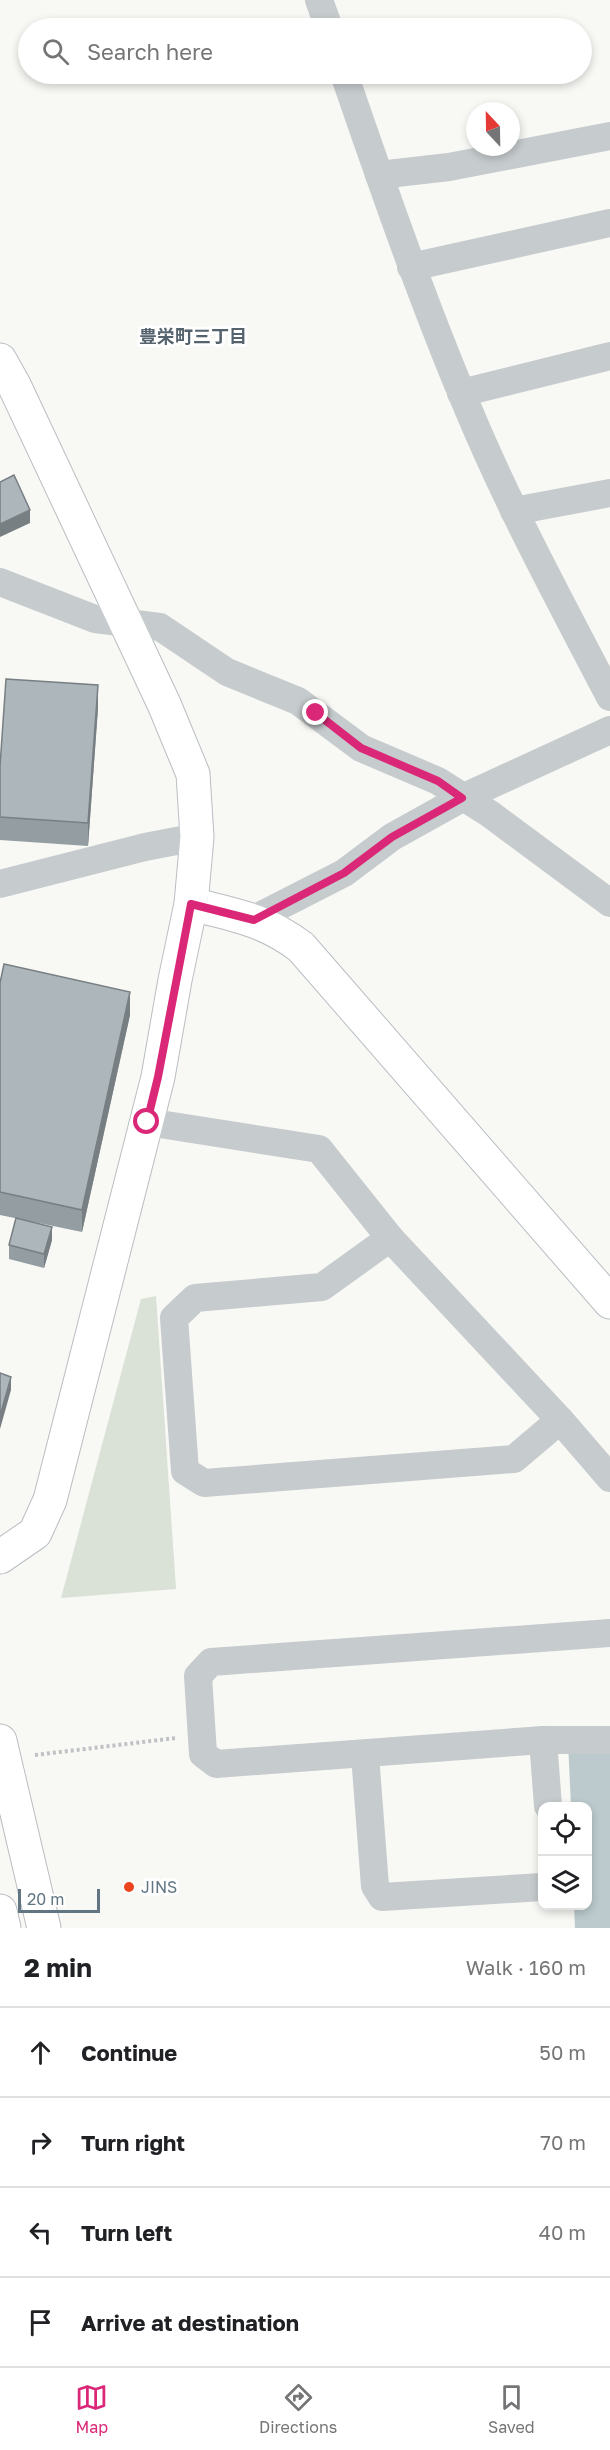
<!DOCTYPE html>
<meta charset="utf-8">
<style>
:root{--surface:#fff;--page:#f6f6f6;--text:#202124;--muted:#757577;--line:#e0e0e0;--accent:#db2777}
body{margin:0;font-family:"Golos Text","Noto Sans JP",sans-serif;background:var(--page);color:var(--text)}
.controls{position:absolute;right:18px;bottom:18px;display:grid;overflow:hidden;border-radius:12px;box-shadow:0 3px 9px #0003}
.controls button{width:54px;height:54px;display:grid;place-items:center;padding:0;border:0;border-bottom:2px solid var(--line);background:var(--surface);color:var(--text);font:30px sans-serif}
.compass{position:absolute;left:466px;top:102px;width:54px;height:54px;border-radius:50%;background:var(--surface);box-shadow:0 3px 9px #0003;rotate:338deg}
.scale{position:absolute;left:18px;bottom:15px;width:82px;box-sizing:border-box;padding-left:6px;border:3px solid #617682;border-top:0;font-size:16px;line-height:21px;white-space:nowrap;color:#617682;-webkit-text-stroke:4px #fff;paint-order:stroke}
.stop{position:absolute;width:18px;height:18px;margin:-14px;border:4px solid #db2777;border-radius:50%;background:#fff}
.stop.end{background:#db2777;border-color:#fff;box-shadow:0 2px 6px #0008}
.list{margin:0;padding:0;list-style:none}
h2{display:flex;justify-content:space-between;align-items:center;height:78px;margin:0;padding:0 24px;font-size:26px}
h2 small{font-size:20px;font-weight:400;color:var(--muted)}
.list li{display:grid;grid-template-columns:39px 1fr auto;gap:18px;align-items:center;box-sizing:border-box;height:90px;padding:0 24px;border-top:2px solid var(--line)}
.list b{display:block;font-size:22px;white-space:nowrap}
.list em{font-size:20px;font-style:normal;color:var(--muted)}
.icon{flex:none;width:33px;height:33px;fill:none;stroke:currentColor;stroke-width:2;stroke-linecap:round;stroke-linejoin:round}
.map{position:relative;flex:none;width:610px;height:1928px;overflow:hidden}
.search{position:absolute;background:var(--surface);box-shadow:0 3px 9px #0003;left:18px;right:18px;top:18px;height:66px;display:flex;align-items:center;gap:15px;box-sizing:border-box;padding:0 21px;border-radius:33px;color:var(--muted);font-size:22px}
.sheet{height:438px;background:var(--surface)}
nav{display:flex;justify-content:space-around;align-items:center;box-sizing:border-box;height:84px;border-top:2px solid var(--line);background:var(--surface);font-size:16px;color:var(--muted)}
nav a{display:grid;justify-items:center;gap:3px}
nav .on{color:var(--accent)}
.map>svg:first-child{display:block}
.green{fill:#dae1d6}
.water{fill:#bccacd}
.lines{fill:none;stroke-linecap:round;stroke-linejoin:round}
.secondary-casing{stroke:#b8bec2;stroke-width:35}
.highway-casing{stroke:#babec1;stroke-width:35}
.path{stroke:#bfc2c4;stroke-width:4;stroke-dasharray:3 3;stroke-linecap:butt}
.street{stroke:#c6cbcd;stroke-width:28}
.secondary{stroke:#fff;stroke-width:33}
.highway{stroke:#fff;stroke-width:33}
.wall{fill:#949da1}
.shaded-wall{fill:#787f83}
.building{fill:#acb6bb;stroke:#787f83;stroke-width:1.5}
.route{stroke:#db2777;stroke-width:8}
.poi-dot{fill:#ed4420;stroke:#fff;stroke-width:2}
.labels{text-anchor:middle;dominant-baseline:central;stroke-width:6;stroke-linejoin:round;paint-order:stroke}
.poi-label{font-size:16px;fill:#617682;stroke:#fff;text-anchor:start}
.neighbourhood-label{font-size:18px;font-weight:bold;fill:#54636d;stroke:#fff}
</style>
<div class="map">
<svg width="610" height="1928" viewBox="0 0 610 1928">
<rect width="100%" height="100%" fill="#f8f8f5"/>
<path class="green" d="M 156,1296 L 176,1589 L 61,1598 L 141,1299 Z"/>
<path class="water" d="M 568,1742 L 610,1742 L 610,1928 L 575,1928 L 574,1906 L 588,1906 L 588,1806 L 571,1806 Z"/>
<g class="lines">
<defs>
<g id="secondary">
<path d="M 0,360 L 14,385 L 164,704 L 193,774 L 197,837 L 191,904 L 175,980 L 158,1077 L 50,1500 L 35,1533 L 0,1557"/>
<path d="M 191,904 C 234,915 264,919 301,947 L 610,1302"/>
</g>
<g id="highway">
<path d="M 0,1741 L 44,1928"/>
<path d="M 0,1911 L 4,1928"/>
</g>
</defs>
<use href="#secondary" class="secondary-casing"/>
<use href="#highway" class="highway-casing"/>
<path class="path" d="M 35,1755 L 176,1738"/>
<g class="street">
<path d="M 319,0 L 329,28"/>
<path d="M 344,74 C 383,187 422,300 469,411 C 510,509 561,603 610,697"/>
<path d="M 379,175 L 449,167 L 610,136"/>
<path d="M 411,267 L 610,223"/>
<path d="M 461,393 L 610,356"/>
<path d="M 514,511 L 610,493"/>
<path d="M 0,582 L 95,619 L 160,627 L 227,672 L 298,701 L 361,748 L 438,781 L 490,814 L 610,903"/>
<path d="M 0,884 L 145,847 L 197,837"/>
<path d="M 254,919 L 344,873 L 392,837 L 462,798 L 610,730"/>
<path d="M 147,1122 L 319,1149 L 390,1238 L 560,1420 L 610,1478"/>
<path d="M 390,1238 L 322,1287 L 195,1298 L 174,1318 L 185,1471 L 204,1483 L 514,1459 L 560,1420"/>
<path d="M 610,1633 L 211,1662 L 198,1676 L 203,1754 L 216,1764 L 543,1740 L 610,1740"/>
<path d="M 543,1740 L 548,1806"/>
<path d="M 365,1755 L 375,1886 L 382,1897 L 542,1887"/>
</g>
<use href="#secondary" class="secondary"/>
<use href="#highway" class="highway"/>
</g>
<g class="wall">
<path d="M 98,708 L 88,846 L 0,840 L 0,766 Z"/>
<path d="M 0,983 L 130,1015 L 82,1232 L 0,1215 Z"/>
<path d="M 52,1240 L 44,1268 L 9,1259 L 9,1245 Z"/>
</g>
<g class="shaded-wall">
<path d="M 30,510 L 30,523 L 0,537 L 0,524 Z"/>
<path d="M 98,685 L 98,708 L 88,846 L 88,823 Z"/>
<path d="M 130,992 L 130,1015 L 82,1232 L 82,1210 Z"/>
<path d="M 52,1227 L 52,1240 L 44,1268 L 44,1254 Z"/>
<path d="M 11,1377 L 11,1390 L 0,1429 L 0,1416 Z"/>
</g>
<g class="building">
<path d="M 14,475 L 30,510 L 0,524 L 0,482 Z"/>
<path d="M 6,679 L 98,685 L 88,823 L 0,817 L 0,766 Z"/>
<path d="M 4,964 L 130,992 L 82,1210 L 0,1192 L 0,983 Z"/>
<path d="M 16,1218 L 52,1227 L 44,1254 L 9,1245 Z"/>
<path d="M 0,1373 L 11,1377 L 0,1416 Z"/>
</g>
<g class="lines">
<path class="route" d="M 147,1122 L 158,1077 L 191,904 L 254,920 L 344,873 L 392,837 L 462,798 L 438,781 L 361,748 L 316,713"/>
</g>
<circle class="poi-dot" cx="129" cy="1887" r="6"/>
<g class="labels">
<g class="poi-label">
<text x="141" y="1887">JINS</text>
</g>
<g class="neighbourhood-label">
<text x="193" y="336">豊栄町三丁目</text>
</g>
</g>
</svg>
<div class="controls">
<button><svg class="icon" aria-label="locate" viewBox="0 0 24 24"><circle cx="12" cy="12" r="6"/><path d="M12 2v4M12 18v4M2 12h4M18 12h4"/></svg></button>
<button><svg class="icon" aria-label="layers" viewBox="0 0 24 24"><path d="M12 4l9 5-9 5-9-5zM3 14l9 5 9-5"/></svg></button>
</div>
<svg class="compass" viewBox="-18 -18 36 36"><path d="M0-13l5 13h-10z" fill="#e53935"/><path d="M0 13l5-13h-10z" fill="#757577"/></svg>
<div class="scale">20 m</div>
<div class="stop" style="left:147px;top:1122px"></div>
<div class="stop end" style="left:316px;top:713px"></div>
<div class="search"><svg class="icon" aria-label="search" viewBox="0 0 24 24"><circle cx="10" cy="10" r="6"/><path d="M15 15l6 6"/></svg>Search here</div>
</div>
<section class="sheet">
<h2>2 min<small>Walk · 160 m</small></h2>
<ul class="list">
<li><svg class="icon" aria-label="ahead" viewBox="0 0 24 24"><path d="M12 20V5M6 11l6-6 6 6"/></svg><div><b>Continue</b></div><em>50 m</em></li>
<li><svg class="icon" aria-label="right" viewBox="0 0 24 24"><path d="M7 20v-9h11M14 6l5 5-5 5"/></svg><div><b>Turn right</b></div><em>70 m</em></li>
<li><svg class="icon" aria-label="left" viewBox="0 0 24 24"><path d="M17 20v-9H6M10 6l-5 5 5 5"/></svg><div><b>Turn left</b></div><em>40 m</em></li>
<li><svg class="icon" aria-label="arrive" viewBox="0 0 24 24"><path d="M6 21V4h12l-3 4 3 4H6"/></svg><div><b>Arrive at destination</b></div></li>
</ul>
</section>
<nav>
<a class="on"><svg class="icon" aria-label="map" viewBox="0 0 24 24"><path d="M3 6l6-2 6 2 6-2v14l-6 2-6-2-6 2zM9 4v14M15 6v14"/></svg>Map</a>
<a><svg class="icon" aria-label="directions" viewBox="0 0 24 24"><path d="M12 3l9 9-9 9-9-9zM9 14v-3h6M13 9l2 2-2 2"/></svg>Directions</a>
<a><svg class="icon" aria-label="saved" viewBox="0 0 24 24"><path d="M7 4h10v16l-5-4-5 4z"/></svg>Saved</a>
</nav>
